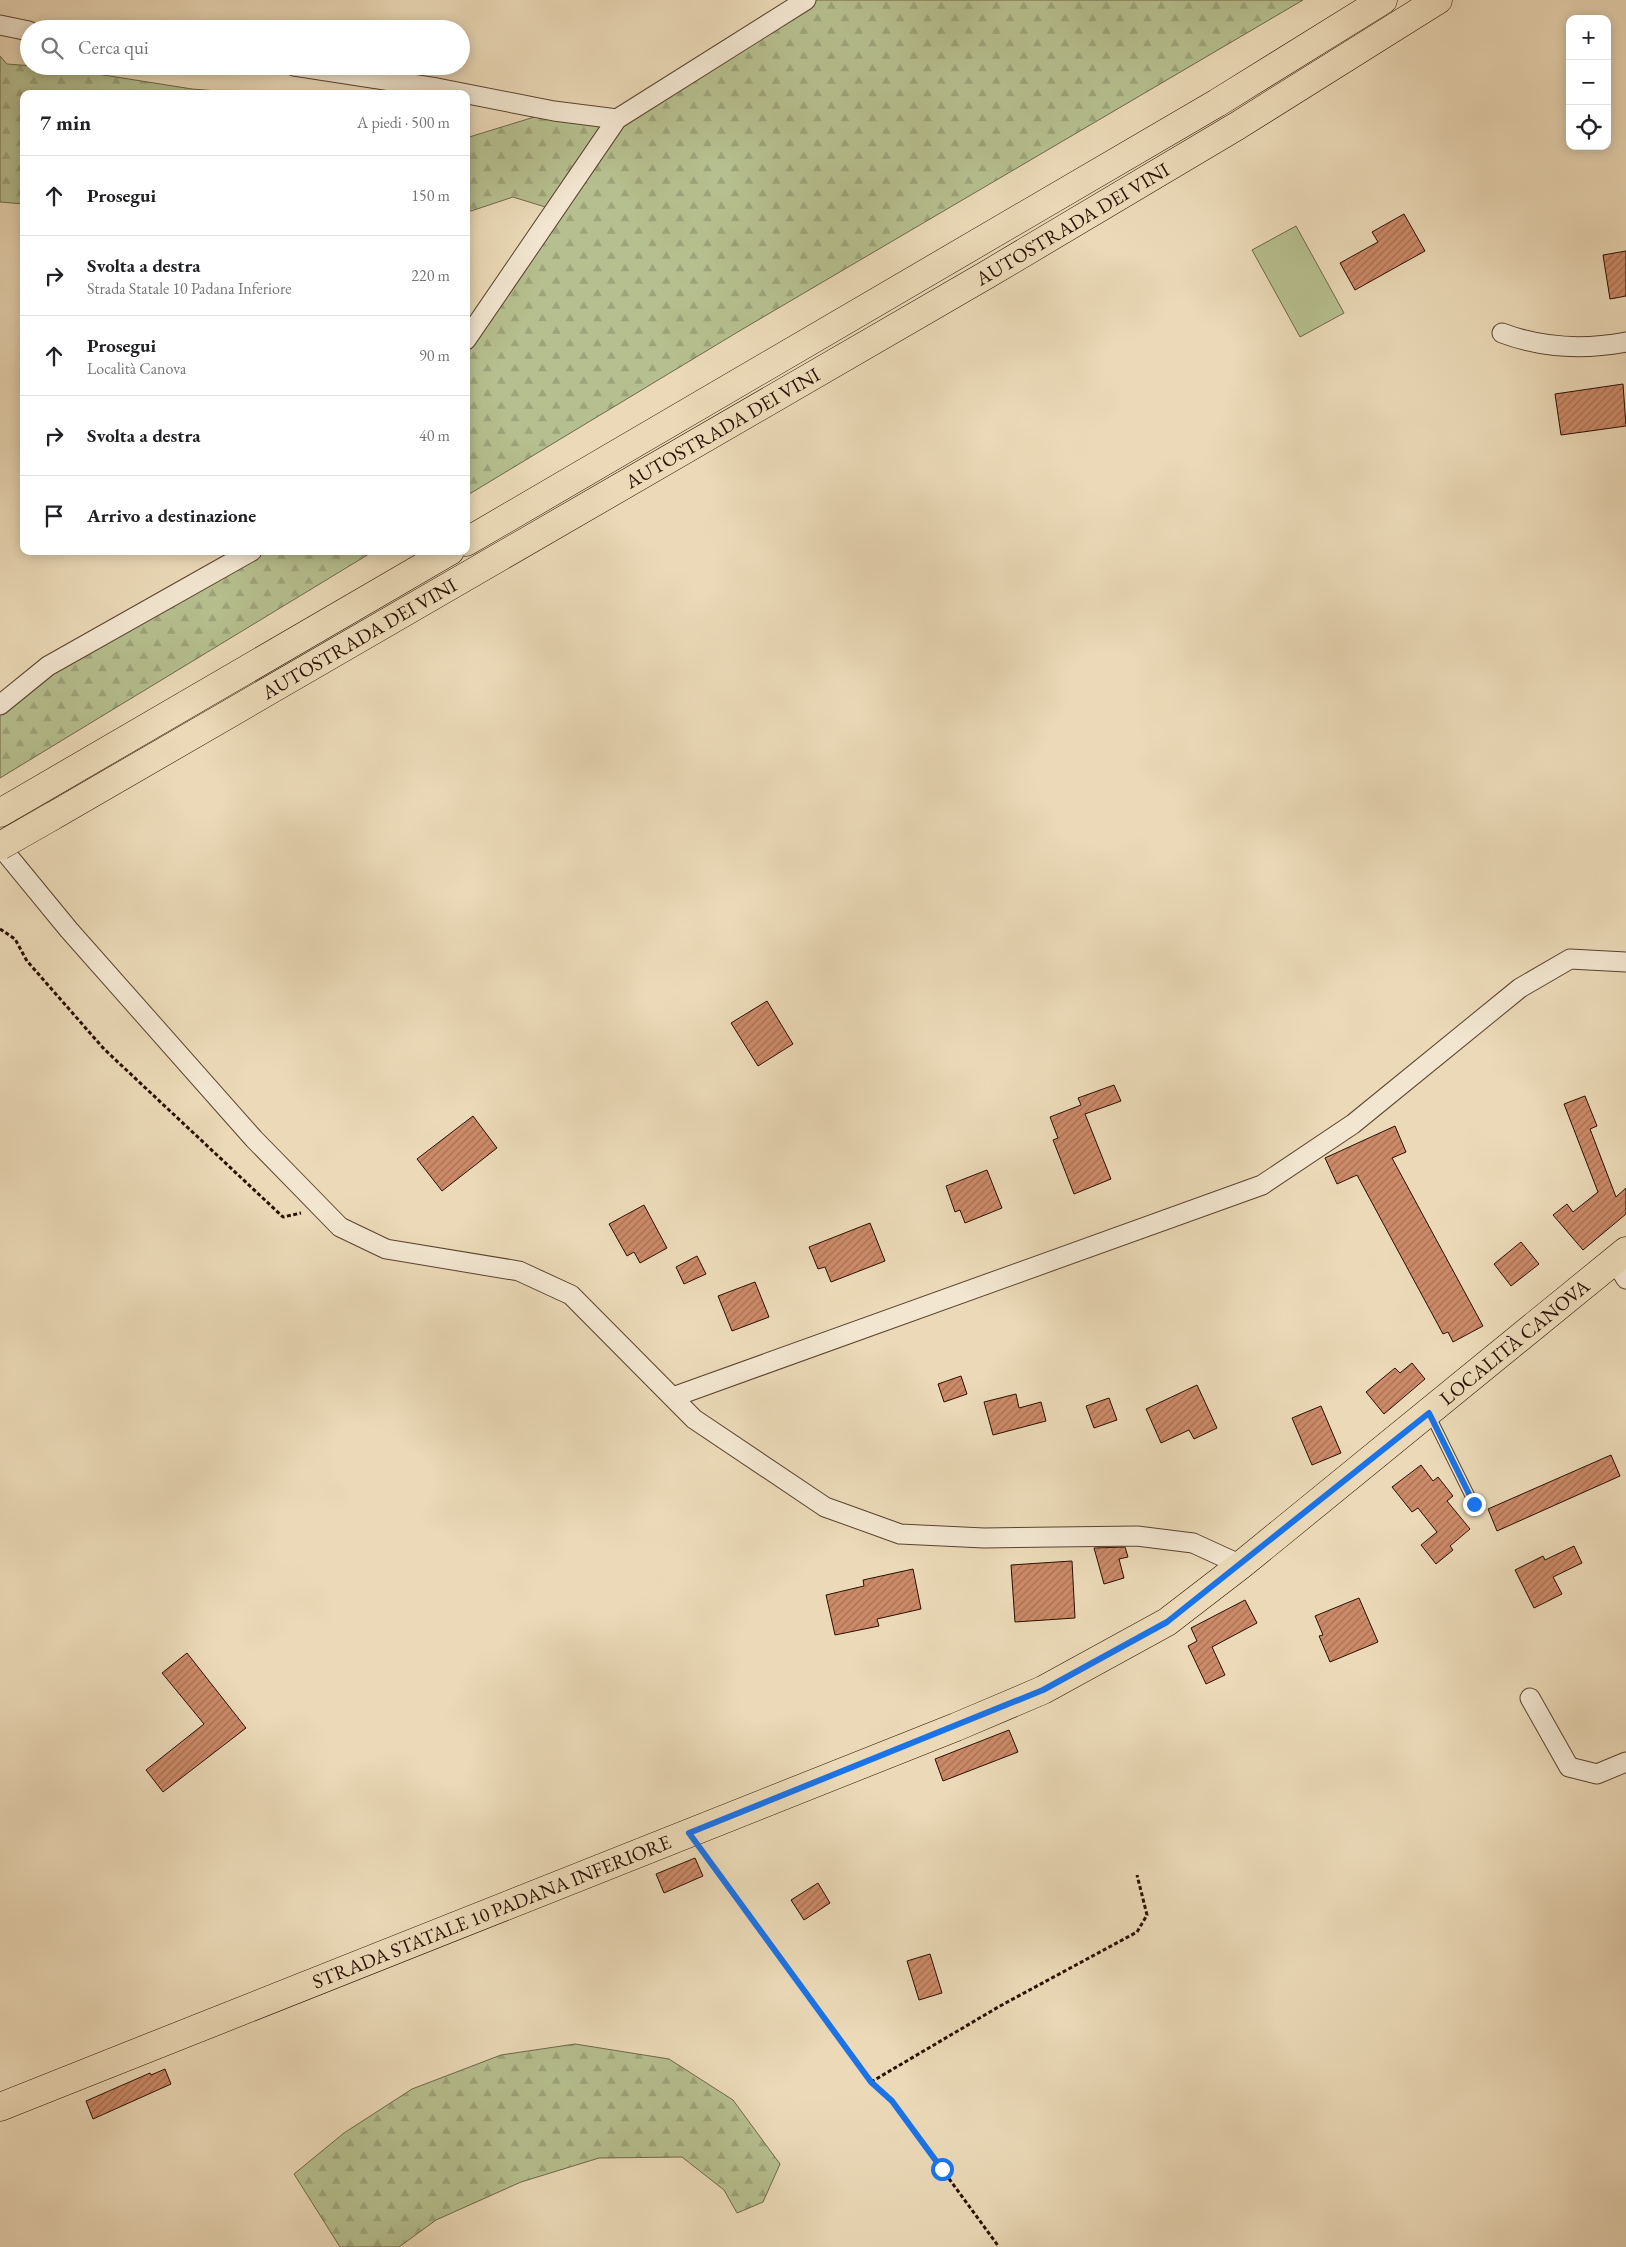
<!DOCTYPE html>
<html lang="it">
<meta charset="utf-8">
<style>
:root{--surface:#fff;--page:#f6f6f6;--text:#202124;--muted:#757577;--line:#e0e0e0}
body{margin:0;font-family:"EB Garamond",serif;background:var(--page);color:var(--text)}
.controls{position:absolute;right:15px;top:15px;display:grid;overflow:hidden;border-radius:10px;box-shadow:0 2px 12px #0003}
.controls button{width:45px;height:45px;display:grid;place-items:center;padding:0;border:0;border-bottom:1px solid var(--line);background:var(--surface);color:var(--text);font:25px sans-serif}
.stop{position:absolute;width:15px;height:15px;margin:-11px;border:4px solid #1a73e8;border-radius:50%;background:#fff}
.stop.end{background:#1a73e8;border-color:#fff;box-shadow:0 1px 5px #0008}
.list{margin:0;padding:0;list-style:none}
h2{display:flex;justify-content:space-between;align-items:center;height:65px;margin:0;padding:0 20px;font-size:21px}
h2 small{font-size:16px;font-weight:400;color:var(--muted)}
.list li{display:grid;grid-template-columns:32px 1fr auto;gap:15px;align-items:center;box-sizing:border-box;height:80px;padding:0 20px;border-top:1px solid var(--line)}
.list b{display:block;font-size:19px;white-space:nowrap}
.list p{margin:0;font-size:16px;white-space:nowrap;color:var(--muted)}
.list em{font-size:16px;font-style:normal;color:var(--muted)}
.icon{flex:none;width:28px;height:28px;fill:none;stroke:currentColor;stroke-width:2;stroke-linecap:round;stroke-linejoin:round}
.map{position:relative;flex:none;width:1626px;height:2247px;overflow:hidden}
.search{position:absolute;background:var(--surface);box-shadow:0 2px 12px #0003;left:20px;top:20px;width:450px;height:55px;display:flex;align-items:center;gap:12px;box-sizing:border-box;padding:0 18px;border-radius:28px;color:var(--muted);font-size:19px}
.panel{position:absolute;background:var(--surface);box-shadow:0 2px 12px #0003;left:20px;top:90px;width:450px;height:465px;border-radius:10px}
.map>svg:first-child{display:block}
.forest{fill:url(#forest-firs);stroke:#706748}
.garden{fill:#b6bf8f;stroke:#706748}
.building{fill:url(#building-hatch);stroke:#2b0f01}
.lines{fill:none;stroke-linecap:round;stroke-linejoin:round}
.service-casing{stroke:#5b422e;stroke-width:11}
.minor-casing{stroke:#5b422e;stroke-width:21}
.primary-casing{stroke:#2b0f01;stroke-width:29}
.motorway-casing{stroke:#2b0f01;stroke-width:29}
.path{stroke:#2b0f01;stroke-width:3;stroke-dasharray:4 2.5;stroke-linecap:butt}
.service{stroke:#f2e6d0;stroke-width:9}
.minor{stroke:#f2e6d0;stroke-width:19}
.primary{stroke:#ebd9b7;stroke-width:28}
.motorway{stroke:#ebd9b7;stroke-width:28}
.motorway-bridge-casing{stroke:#2b0f01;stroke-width:29;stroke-linecap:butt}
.motorway-bridge{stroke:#ebd9b7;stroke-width:28}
.route{stroke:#1a73e8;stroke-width:6}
.labels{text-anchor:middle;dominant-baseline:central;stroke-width:4.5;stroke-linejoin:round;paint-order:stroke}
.street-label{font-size:20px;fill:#2b0f01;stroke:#f2e6d0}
</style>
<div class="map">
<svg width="1626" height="2247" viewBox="0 0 1626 2247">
<defs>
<pattern id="forest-firs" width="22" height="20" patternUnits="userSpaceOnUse" patternTransform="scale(1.25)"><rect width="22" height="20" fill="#b6bf8f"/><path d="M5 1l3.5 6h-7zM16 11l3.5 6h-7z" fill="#9da37a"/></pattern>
<pattern id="building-hatch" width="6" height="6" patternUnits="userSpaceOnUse" patternTransform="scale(1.25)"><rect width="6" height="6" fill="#cc8a68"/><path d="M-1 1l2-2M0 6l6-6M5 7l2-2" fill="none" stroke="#a66f53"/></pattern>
</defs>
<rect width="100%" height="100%" fill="#ebd9b7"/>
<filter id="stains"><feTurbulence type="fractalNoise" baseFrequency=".004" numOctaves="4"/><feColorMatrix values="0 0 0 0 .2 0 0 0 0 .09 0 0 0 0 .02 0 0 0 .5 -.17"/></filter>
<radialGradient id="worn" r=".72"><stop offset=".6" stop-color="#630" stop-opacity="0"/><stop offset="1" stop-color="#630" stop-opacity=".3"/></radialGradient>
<g class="forest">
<path d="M 806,0 L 1303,0 L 741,330 L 466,496 L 466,340 L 555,210 L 513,197 L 471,211 L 466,210 L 466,138 L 554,111 L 617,119 Z"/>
<path d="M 0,56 L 7,64 L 59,68 L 192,89 L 256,94 L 24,94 L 24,204 L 0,202 Z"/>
<path d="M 251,551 L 374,551 L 0,778 L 0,705 Z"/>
<path d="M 575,2044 L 669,2059 L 733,2100 L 780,2164 L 763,2202 L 737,2213 L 724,2190 L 682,2157 L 599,2158 L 521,2182 L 436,2220 L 399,2247 L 340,2247 L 294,2174 L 344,2133 L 412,2089 L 501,2055 Z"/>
</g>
<path class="garden" d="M 1296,226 L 1344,313 L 1300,337 L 1252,250 Z"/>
<g class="building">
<path d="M 1404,214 L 1425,251 L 1355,290 L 1340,263 L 1378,242 L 1372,232 Z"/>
<path d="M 1626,251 L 1626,296 L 1610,299 L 1603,255 Z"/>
<path d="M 1623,384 L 1626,426 L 1561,435 L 1555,394 Z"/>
<path d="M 767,1001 L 793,1044 L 758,1066 L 731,1023 Z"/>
<path d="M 1114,1085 L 1121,1101 L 1085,1114 L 1111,1179 L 1074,1194 L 1053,1140 L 1058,1138 L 1050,1117 L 1081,1105 L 1078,1098 Z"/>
<path d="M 1585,1096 L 1597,1126 L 1590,1129 L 1616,1197 L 1626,1188 L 1626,1214 L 1583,1250 L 1553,1215 L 1567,1204 L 1573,1212 L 1598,1192 L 1564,1104 Z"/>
<path d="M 473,1116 L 497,1148 L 442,1191 L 417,1159 Z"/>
<path d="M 1395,1126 L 1406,1152 L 1392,1158 L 1483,1326 L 1453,1342 L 1448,1332 L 1443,1334 L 1357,1175 L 1337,1184 L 1325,1158 Z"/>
<path d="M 987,1170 L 1002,1208 L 965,1223 L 960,1210 L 955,1212 L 946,1186 Z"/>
<path d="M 644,1205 L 667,1248 L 640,1263 L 634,1252 L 627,1256 L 609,1224 Z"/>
<path d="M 870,1223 L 885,1261 L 831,1282 L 825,1267 L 818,1269 L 809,1247 Z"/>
<path d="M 1521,1242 L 1539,1264 L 1511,1286 L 1494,1264 Z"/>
<path d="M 697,1256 L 706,1274 L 684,1284 L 676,1267 Z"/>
<path d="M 755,1282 L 769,1317 L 732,1331 L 718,1296 Z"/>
<path d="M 1412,1363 L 1425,1379 L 1384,1414 L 1366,1392 L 1395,1368 L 1400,1373 Z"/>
<path d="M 961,1376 L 967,1394 L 944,1402 L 938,1384 Z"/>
<path d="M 1197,1385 L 1217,1428 L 1194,1439 L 1189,1430 L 1161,1443 L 1146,1409 Z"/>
<path d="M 1016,1394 L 1019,1408 L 1041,1402 L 1046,1421 L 993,1435 L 984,1402 Z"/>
<path d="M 1109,1398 L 1117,1420 L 1094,1428 L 1086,1406 Z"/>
<path d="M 1321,1406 L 1341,1453 L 1312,1465 L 1292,1418 Z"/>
<path d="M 1611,1455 L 1620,1476 L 1497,1531 L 1488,1509 Z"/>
<path d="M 1421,1465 L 1433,1481 L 1438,1477 L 1453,1496 L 1447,1501 L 1470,1529 L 1450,1546 L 1453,1550 L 1436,1564 L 1421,1545 L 1437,1532 L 1418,1508 L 1412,1512 L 1392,1487 Z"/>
<path d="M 1574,1546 L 1582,1563 L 1553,1577 L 1562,1594 L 1534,1608 L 1515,1570 L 1543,1556 L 1545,1560 Z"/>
<path d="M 1125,1547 L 1128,1557 L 1119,1559 L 1124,1578 L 1104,1584 L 1094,1548 Z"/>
<path d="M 1072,1561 L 1075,1618 L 1015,1622 L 1011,1565 Z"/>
<path d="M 913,1569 L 921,1609 L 877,1619 L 879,1626 L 835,1635 L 826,1595 L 864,1586 L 863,1580 Z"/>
<path d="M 1359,1598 L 1378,1642 L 1330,1662 L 1319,1636 L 1323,1635 L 1315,1616 Z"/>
<path d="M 1245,1600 L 1257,1623 L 1212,1647 L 1225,1675 L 1206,1684 L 1188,1646 L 1197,1641 L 1191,1628 Z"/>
<path d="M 187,1653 L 246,1728 L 163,1792 L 146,1770 L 204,1724 L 162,1673 Z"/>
<path d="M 1009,1730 L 1018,1752 L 943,1781 L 935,1759 Z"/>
<path d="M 695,1858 L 703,1876 L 664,1893 L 656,1874 Z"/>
<path d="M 818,1883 L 830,1903 L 804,1920 L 791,1900 Z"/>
<path d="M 930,1954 L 942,1993 L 919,2000 L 907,1961 Z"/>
<path d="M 165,2069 L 171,2084 L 93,2119 L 86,2101 L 150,2073 L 151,2075 Z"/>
</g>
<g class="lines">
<defs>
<path id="service" d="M 1430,1415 L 1474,1504"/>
<g id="minor">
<path d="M 0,25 L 29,31"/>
<path d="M 294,66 L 437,88 L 554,111 L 617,119"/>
<path d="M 1502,333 C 1542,348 1584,350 1626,342"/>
<path d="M 466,340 L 617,119 L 806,0"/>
<path d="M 0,705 L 48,666 L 252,551"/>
<path d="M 0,846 L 69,930 L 254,1139 L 340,1227 L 386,1249 L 519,1271 L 571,1295 L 694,1419 L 825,1507 L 900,1534 L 984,1538 L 1137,1536 L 1193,1543 L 1241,1565"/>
<path d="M 1610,1264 L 1621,1271 L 1626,1279"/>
<path d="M 673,1397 L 1262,1185 L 1353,1124 L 1520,988 L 1570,959 L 1626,962"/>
<path d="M 1530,1698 L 1569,1767 L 1597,1774 L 1626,1762"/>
</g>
<g id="primary">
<path id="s1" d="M 0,2107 L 956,1727 L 1043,1690 L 1167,1622 L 1241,1565 L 1626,1251"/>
</g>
<g id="motorway">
<path d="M 466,542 L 1217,103 L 1383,0"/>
<path d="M 0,813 L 450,551"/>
<path id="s2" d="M 51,817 L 988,274 L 1237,126 L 1438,0"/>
</g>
</defs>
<use href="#service" class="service-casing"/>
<use href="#minor" class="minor-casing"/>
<use href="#primary" class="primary-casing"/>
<use href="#motorway" class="motorway-casing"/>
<g class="path">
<path d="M 0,929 L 15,939 L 27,961 L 104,1049 L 283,1217 L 301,1213"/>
<path d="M 703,1852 L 871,2082 L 892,2101 L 999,2247"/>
<path d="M 871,2082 L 1000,2006 L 1137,1932 L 1147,1915 L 1137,1875"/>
</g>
<use href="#service" class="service"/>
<use href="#minor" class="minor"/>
<use href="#primary" class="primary"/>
<use href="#motorway" class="motorway"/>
<defs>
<path id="motorway-bridge" d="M 0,846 L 51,817"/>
</defs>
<use href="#motorway-bridge" class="motorway-bridge-casing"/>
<use href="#motorway-bridge" class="motorway-bridge"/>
</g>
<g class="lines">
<path class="route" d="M 942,2169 L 892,2101 L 871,2082 L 689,1833 L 1043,1690 L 1167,1622 L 1429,1413 L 1474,1504"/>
</g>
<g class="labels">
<g class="street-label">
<text stroke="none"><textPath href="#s2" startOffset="1181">AUTOSTRADA DEI VINI</textPath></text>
<text stroke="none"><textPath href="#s2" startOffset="776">AUTOSTRADA DEI VINI</textPath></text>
<text stroke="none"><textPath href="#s2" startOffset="356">AUTOSTRADA DEI VINI</textPath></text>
<text stroke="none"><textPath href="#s1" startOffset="1711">LOCALITÀ CANOVA</textPath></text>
<text stroke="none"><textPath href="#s1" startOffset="529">STRADA STATALE 10 PADANA INFERIORE</textPath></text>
</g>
</g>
<rect width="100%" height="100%" filter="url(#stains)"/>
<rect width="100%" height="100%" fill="url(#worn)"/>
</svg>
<div class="controls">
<button>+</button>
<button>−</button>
<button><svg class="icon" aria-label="locate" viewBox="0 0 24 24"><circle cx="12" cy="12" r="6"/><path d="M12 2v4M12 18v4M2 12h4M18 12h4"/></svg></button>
</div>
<div class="stop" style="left:942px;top:2169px"></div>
<div class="stop end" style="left:1474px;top:1504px"></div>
<div class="search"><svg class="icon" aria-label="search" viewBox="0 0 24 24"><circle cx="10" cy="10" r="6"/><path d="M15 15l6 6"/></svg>Cerca qui</div>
<section class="panel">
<h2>7 min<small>A piedi · 500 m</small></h2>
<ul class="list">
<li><svg class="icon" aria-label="ahead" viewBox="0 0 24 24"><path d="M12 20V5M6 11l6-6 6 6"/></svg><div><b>Prosegui</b></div><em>150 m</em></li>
<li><svg class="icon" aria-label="right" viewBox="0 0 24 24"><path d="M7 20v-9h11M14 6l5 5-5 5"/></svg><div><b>Svolta a destra</b><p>Strada Statale 10 Padana Inferiore</p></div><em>220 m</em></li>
<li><svg class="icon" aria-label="ahead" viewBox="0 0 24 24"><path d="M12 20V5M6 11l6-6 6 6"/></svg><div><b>Prosegui</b><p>Località Canova</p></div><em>90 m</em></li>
<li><svg class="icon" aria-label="right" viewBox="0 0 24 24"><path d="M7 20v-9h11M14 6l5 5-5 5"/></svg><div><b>Svolta a destra</b></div><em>40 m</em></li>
<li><svg class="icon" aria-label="arrive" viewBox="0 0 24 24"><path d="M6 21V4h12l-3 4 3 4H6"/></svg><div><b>Arrivo a destinazione</b></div></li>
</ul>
</section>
</div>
